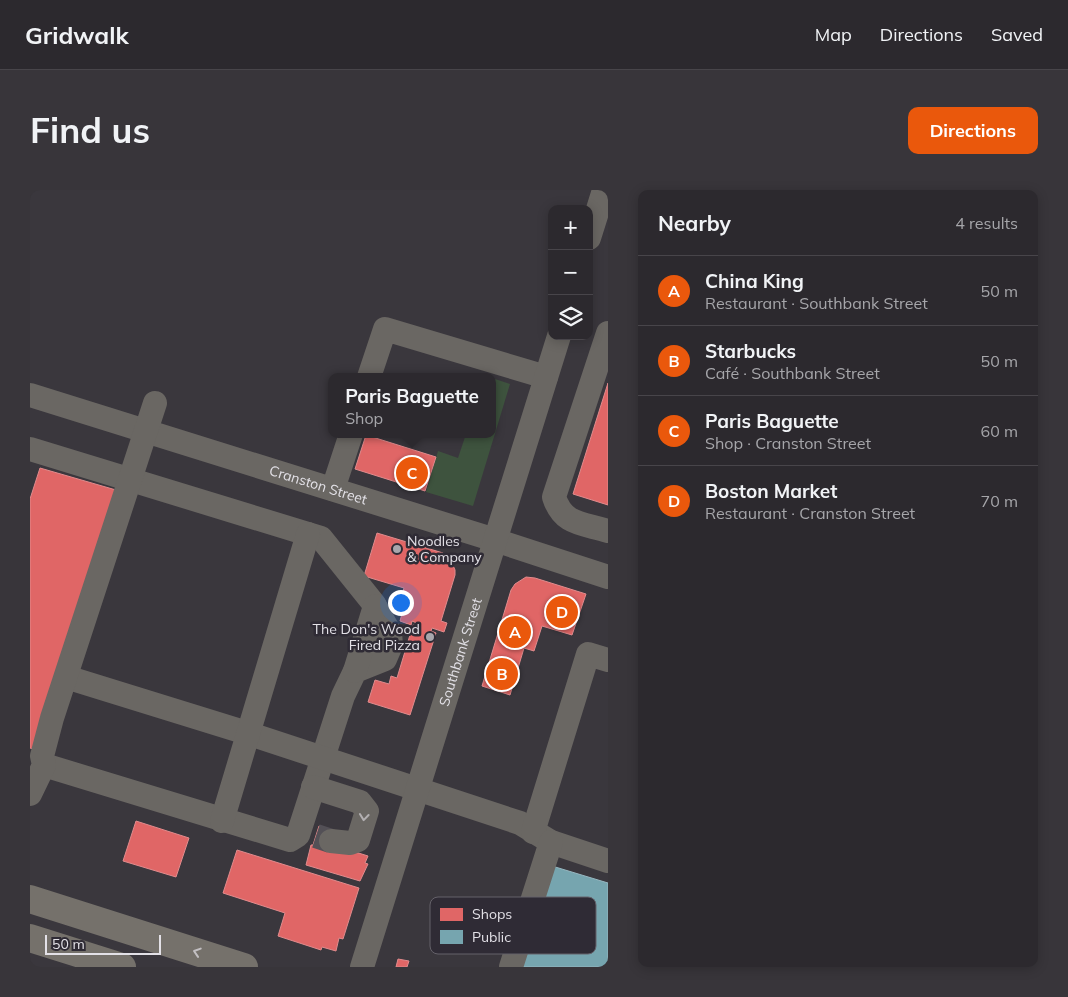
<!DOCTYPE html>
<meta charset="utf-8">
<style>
:root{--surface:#2c292e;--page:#38353a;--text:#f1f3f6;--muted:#a6a6aa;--line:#48454a;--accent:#ea580c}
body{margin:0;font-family:Mulish,sans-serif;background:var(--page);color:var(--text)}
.controls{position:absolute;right:15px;top:15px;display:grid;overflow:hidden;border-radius:10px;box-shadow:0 2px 12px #0003}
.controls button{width:45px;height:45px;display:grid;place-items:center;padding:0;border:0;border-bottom:1px solid var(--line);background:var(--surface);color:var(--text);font:25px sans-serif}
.scale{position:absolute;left:15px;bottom:12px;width:116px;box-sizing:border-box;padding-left:5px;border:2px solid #e3e1e7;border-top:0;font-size:14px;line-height:18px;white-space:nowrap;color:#e3e1e7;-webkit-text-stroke:4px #2f2b35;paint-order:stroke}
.you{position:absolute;left:370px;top:412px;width:18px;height:18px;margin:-12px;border:4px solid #fff;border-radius:50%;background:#1a73e8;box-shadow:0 0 0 8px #1a73e833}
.badge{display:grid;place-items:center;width:32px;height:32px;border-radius:50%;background:var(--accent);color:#fff;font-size:16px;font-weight:700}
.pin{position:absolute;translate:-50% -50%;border:2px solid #fff;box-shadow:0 1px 5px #0006}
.popup{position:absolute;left:298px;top:183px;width:168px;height:65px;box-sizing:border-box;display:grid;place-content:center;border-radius:10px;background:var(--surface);filter:drop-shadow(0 1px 4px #0005);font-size:16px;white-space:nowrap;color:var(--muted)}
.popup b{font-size:19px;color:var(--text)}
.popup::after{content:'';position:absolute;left:50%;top:100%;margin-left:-10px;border:10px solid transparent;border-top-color:var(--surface)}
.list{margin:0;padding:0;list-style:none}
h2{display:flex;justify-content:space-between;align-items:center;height:65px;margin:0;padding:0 20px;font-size:21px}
h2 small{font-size:16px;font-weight:400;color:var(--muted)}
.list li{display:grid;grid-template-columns:32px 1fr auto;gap:15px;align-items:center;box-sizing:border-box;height:70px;padding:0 20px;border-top:1px solid var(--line)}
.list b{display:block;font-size:19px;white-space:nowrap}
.list p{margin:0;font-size:16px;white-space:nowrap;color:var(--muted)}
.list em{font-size:16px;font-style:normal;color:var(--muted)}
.icon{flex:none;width:28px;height:28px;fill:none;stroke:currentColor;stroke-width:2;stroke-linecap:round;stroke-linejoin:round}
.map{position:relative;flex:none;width:578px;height:777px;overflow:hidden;border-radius:10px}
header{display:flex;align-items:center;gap:30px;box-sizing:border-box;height:70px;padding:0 25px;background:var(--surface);border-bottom:1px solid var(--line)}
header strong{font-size:24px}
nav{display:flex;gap:28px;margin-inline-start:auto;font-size:18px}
.intro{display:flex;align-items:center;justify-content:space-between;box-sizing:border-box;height:120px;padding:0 30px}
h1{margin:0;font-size:35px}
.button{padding:12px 22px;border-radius:10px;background:var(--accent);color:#fff;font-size:18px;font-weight:700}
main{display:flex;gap:30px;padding:0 30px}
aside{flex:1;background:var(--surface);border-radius:10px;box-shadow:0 2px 12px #0003}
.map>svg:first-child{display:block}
.green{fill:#3e533e}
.shops{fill:#e06666;stroke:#e18b8d}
.public{fill:#76a5af;stroke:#97b7c0}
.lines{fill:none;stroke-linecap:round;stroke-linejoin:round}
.minor-tunnel{stroke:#535056;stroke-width:24;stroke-dasharray:24 12;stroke-linecap:butt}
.minor{stroke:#6a6763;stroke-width:24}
.major{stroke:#75716b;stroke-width:28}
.oneway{stroke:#b3b0b2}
.oneway2{stroke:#c2bfc2}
.poi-dot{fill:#a8a6ac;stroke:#2f2b35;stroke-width:2}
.labels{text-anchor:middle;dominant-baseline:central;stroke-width:5;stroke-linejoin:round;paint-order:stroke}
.street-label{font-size:14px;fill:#e3e1e7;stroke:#2f2b35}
.poi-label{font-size:14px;fill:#e3e1e7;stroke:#2f2b35;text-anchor:start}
.key{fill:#2f2b35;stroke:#65626a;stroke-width:1}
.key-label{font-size:14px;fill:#e3e1e7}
</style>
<header>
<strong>Gridwalk</strong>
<nav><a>Map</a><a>Directions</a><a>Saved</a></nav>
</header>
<div class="intro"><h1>Find us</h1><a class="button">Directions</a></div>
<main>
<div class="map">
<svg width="578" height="777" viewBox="0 0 578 777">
<rect width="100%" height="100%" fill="#3a373d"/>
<path class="green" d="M 462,188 L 480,194 L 443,316 L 396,302 L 408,261 L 428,268 L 436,244 L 462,244 Z"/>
<g class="shops">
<path d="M 578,193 L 578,315 L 543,304 Z"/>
<path d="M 336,245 L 406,267 L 395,301 L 325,279 Z"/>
<path d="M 10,278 L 86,300 L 6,560 L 0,558 L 0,309 Z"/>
<path d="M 347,343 L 413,363 L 422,373 L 425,380 L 425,385 L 411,431 L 417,433 L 414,442 L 402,438 L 401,441 L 406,443 L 380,525 L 338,512 L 345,490 L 359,494 L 361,486 L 367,488 L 383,435 L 388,437 L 389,434 L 382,431 L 381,435 L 370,431 L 373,420 L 367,418 L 374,398 L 334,386 Z"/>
<path d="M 496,387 L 505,388 L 556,404 L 542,445 L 512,436 L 504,461 L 494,458 L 480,505 L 452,496 L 481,400 L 485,394 Z"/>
<path d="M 106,631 L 159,648 L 146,687 L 93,671 Z"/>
<path d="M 289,636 L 304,641 L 300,654 L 338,666 L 335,673 L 338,674 L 330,691 L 276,675 L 281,655 L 283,655 Z"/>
<path d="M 207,660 L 329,698 L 313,749 L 309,748 L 306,761 L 292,757 L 291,760 L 248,746 L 255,723 L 193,703 Z"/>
<path d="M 368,769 L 379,771 L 377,777 L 366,777 Z"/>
</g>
<path class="public" d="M 522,676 L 578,693 L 578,777 L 491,777 Z"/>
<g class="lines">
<path class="minor-tunnel" d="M 286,646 L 301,651"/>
<g class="minor">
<path d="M 559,48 L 574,0"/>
<path d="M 578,143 L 524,307 C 533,335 552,333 578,341"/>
<path d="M 339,187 L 355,139 L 516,187"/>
<path id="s1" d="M 0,205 L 465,350 L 578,387"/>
<path d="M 0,259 L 291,348 L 344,414 L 360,443 L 361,455 L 355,469 L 325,481 L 313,506 L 268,645 L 260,650 L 14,575"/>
<path d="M 303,299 L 321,244"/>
<path d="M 325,481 L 345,416"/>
<path d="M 36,487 L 217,543 L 490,633 L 521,652 L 578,671"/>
<path d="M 283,597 L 330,612 L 337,621 L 328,650 L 320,653 L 301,651"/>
<path d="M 0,604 L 14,575 L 12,566 L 22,528 L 125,213"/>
<path d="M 192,631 L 278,344"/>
<path d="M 503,642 L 558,464 L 578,470"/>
<path id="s2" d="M 332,777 L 529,146"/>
<path d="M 481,777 L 521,652"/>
</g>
<g class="major">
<path d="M 0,709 L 214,777"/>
<path d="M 0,748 L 92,777"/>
</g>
</g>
<defs><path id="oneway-chevron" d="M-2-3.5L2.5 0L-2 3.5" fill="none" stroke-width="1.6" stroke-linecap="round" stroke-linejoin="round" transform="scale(1.25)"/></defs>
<use class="oneway" href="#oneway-chevron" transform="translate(334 627) rotate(96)"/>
<use class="oneway2" href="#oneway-chevron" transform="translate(167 762) rotate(-162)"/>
<g class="poi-dot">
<circle cx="367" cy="359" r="5"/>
<circle cx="400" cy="447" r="5"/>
</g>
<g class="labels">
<g class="street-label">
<text stroke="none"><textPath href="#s1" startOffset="302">Cranston Street</textPath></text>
<text stroke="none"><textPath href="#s2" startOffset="330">Southbank Street</textPath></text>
</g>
<g class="poi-label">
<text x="377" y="351">Noodles<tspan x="377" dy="16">&amp; Company</tspan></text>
<text x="390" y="439" text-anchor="end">The Don's Wood<tspan x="390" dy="16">Fired Pizza</tspan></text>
</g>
</g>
<rect x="400" y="707" width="166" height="57" rx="8" class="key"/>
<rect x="410" y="718" width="23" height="13" fill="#e06666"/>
<rect x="410" y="740" width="23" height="14" fill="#76a5af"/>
<g class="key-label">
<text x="442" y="729">Shops</text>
<text x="442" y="752">Public</text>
</g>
</svg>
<div class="controls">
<button>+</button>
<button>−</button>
<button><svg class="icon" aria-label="layers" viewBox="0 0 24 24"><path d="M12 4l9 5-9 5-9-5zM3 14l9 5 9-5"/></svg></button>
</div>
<div class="scale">50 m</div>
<div class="you"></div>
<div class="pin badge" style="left:485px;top:442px">A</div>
<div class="pin badge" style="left:472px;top:484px">B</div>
<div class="pin badge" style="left:382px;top:283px">C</div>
<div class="popup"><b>Paris Baguette</b>Shop</div>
<div class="pin badge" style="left:532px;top:422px">D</div>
</div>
<aside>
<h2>Nearby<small>4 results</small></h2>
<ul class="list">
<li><span class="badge">A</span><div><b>China King</b><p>Restaurant · Southbank Street</p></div><em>50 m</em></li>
<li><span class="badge">B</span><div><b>Starbucks</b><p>Café · Southbank Street</p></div><em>50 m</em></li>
<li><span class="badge">C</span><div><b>Paris Baguette</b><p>Shop · Cranston Street</p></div><em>60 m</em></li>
<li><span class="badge">D</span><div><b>Boston Market</b><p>Restaurant · Cranston Street</p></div><em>70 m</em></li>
</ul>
</aside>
</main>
